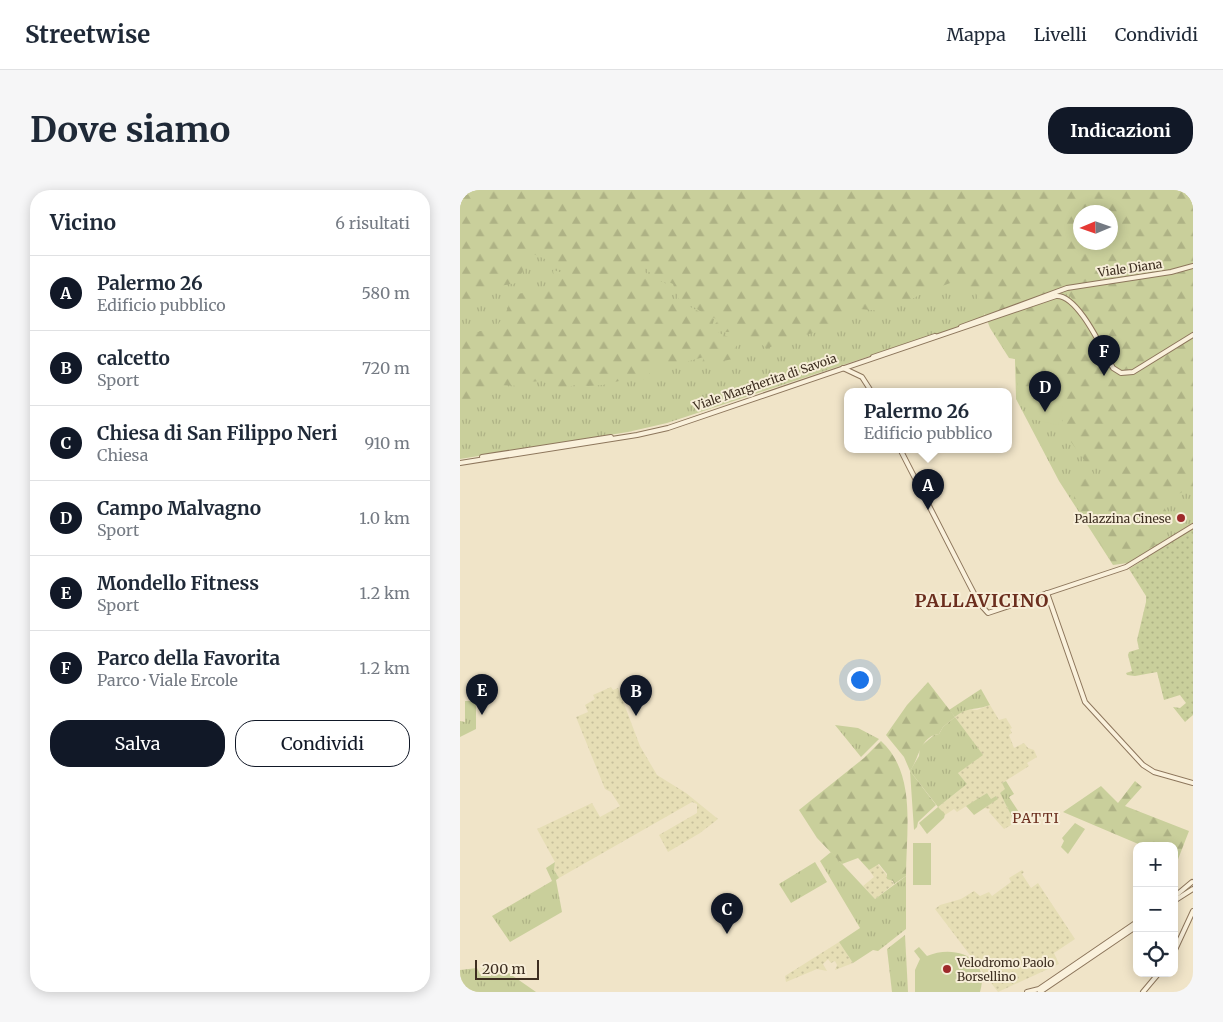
<!DOCTYPE html>
<html lang="it">
<meta charset="utf-8">
<style>
:root{--surface:#fff;--page:#f6f6f7;--text:#1f2937;--muted:#747a83;--line:#e0e1e3;--accent:#111827}
body{margin:0;font-family:Merriweather,serif;background:var(--page);color:var(--text)}
.controls{position:absolute;right:15px;bottom:15px;display:grid;overflow:hidden;border-radius:10px;box-shadow:0 2px 12px #0003}
.controls button{width:45px;height:45px;display:grid;place-items:center;padding:0;border:0;border-bottom:1px solid var(--line);background:var(--surface);color:var(--text);font:25px sans-serif}
.compass{position:absolute;left:613px;top:15px;width:45px;height:45px;border-radius:50%;background:var(--surface);box-shadow:0 2px 12px #0003;rotate:268deg}
.scale{position:absolute;left:15px;bottom:12px;width:64px;box-sizing:border-box;padding-left:5px;border:2px solid #3d2e20;border-top:0;font-size:14px;line-height:18px;white-space:nowrap;color:#3d2e20;-webkit-text-stroke:4px #f7eed8;paint-order:stroke}
.you{position:absolute;left:399px;top:489px;width:18px;height:18px;margin:-12px;border:4px solid #fff;border-radius:50%;background:#1a73e8;box-shadow:0 0 0 8px #1a73e833}
.badge{display:grid;place-items:center;width:32px;height:32px;border-radius:50%;background:var(--accent);color:#fff;font-size:16px;font-weight:700}
.pin{position:absolute;translate:-50% -41px;filter:drop-shadow(0 1px 2px #0008)}
.pin::after{content:'';position:absolute;top:26px;width:18px;height:15px;background:inherit;clip-path:polygon(0 0,100% 0,50% 100%)}
.popup{position:absolute;left:384px;top:198px;width:168px;height:65px;box-sizing:border-box;display:grid;place-content:center;border-radius:10px;background:var(--surface);filter:drop-shadow(0 1px 4px #0005);font-size:16px;white-space:nowrap;color:var(--muted)}
.popup b{font-size:19px;color:var(--text)}
.popup::after{content:'';position:absolute;left:50%;top:100%;margin-left:-10px;border:10px solid transparent;border-top-color:var(--surface)}
.list{margin:0;padding:0;list-style:none}
h2{display:flex;justify-content:space-between;align-items:center;height:65px;margin:0;padding:0 20px;font-size:21px}
h2 small{font-size:16px;font-weight:400;color:var(--muted)}
.list li{display:grid;grid-template-columns:32px 1fr auto;gap:15px;align-items:center;box-sizing:border-box;height:75px;padding:0 20px;border-top:1px solid var(--line)}
.list b{display:block;font-size:19px;white-space:nowrap}
.list p{margin:0;font-size:16px;white-space:nowrap;color:var(--muted)}
.list em{font-size:16px;font-style:normal;color:var(--muted)}
.actions{display:flex;gap:10px;padding:15px 20px}
.actions a{flex:1;padding:11px 0;border:1px solid var(--accent);border-radius:20px;text-align:center;font-size:18px;color:var(--accent)}
.actions .main{background:var(--accent);color:#fff}
.icon{flex:none;width:28px;height:28px;fill:none;stroke:currentColor;stroke-width:2;stroke-linecap:round;stroke-linejoin:round}
.map{position:relative;flex:none;width:733px;height:802px;overflow:hidden;border-radius:20px}
header{display:flex;align-items:center;gap:30px;box-sizing:border-box;height:70px;padding:0 25px;background:var(--surface);border-bottom:1px solid var(--line)}
header strong{font-size:24px}
nav{display:flex;gap:28px;margin-inline-start:auto;font-size:18px}
.intro{display:flex;align-items:center;justify-content:space-between;box-sizing:border-box;height:120px;padding:0 30px}
h1{margin:0;font-size:35px}
.button{padding:12px 22px;border-radius:20px;background:var(--accent);color:#fff;font-size:18px;font-weight:700}
main{display:flex;gap:30px;padding:0 30px}
aside{flex:1;background:var(--surface);border-radius:20px;box-shadow:0 2px 12px #0003}
.map>svg:first-child{display:block}
.farmland{fill:url(#farmland-dots)}
.grass{fill:url(#grass-tufts);fill-rule:evenodd}
.forest{fill:url(#forest-firs);fill-rule:evenodd}
.garden{fill:url(#garden-dots)}
.pitch{fill:#c9cf9b}
.lines{fill:none;stroke-linecap:round;stroke-linejoin:round}
.tertiary-casing{stroke:#8d765c;stroke-width:6}
.tertiary{stroke:#faf1dc;stroke-width:4}
.poi-dot{fill:#9e2a2b;stroke:#f7eed8;stroke-width:2}
.labels{text-anchor:middle;dominant-baseline:central;stroke-width:4;stroke-linejoin:round;paint-order:stroke}
.street-label{font-size:12px;fill:#3d2e20;stroke:#f7eed8}
.poi-label{font-size:12px;fill:#3d2e20;stroke:#f7eed8;text-anchor:end}
.neighbourhood-label{font-size:14px;letter-spacing:1px;fill:#6b2e1e;stroke:#f7eed8}
.district-label{font-size:18px;font-weight:bold;letter-spacing:1px;fill:#6b2e1e;stroke:#f7eed8}
</style>
<header>
<strong>Streetwise</strong>
<nav><a>Mappa</a><a>Livelli</a><a>Condividi</a></nav>
</header>
<div class="intro"><h1>Dove siamo</h1><a class="button">Indicazioni</a></div>
<main>
<aside>
<h2>Vicino<small>6 risultati</small></h2>
<ul class="list">
<li><span class="badge">A</span><div><b>Palermo 26</b><p>Edificio pubblico</p></div><em>580 m</em></li>
<li><span class="badge">B</span><div><b>calcetto</b><p>Sport</p></div><em>720 m</em></li>
<li><span class="badge">C</span><div><b>Chiesa di San Filippo Neri</b><p>Chiesa</p></div><em>910 m</em></li>
<li><span class="badge">D</span><div><b>Campo Malvagno</b><p>Sport</p></div><em>1.0 km</em></li>
<li><span class="badge">E</span><div><b>Mondello Fitness</b><p>Sport</p></div><em>1.2 km</em></li>
<li><span class="badge">F</span><div><b>Parco della Favorita</b><p>Parco · Viale Ercole</p></div><em>1.2 km</em></li>
</ul>
<div class="actions"><a class="main">Salva</a><a>Condividi</a></div>
</aside>
<div class="map">
<svg width="733" height="802" viewBox="0 0 733 802">
<defs>
<pattern id="farmland-dots" width="8" height="8" patternUnits="userSpaceOnUse" patternTransform="scale(1.25)"><rect width="8" height="8" fill="#e6deb5"/><path d="M2 2h.1M6 6h.1" fill="none" stroke="#c6bf9b" stroke-width="1.8" stroke-linecap="round"/></pattern>
<pattern id="grass-tufts" width="24" height="20" patternUnits="userSpaceOnUse" patternTransform="scale(1.25)"><rect width="24" height="20" fill="#c9cf9b"/><path d="M3 7l-1-3M5 7V3M7 7l1-3M15 17l-1-3M17 17v-4M19 17l1-3" fill="none" stroke="#aeb285"/></pattern>
<pattern id="forest-firs" width="22" height="20" patternUnits="userSpaceOnUse" patternTransform="scale(1.25)"><rect width="22" height="20" fill="#c9cf9b"/><path d="M5 1l3.5 6h-7zM16 11l3.5 6h-7z" fill="#aeb285"/></pattern>
<pattern id="garden-dots" width="8" height="8" patternUnits="userSpaceOnUse" patternTransform="scale(1.25)"><rect width="8" height="8" fill="#c9cf9b"/><path d="M2 2h.1M6 6h.1" fill="none" stroke="#aeb285" stroke-width="1.8" stroke-linecap="round"/></pattern>
</defs>
<rect width="100%" height="100%" fill="#f0e4c8"/>
<g class="farmland">
<path d="M 151,497 L 153,500 L 158,498 L 180,556 L 197,585 L 226,603 L 258,629 L 240,643 L 208,662 L 199,645 L 237,623 L 237,614 L 232,612 L 99,688 L 94,680 L 95,672 L 77,639 L 132,613 L 140,627 L 160,616 L 151,602 L 145,599 L 116,527 L 128,522 L 125,515 L 135,509 L 133,505 Z"/>
<path d="M 530,515 L 539,530 L 546,528 L 552,538 L 550,539 L 552,543 L 549,545 L 554,558 L 564,553 L 568,558 L 574,560 L 577,567 L 567,573 L 569,576 L 542,593 L 546,599 L 540,603 L 552,627 L 550,629 L 553,634 L 544,639 L 529,622 L 530,619 L 524,618 L 537,609 L 531,609 L 527,603 L 497,622 L 494,619 L 485,625 L 478,617 L 507,594 L 498,583 L 513,552 L 495,527 L 505,519 L 517,520 Z"/>
<path d="M 417,673 L 434,694 L 415,709 L 403,696 L 414,687 L 409,680 Z"/>
<path d="M 562,680 L 564,682 L 562,684 L 571,698 L 578,693 L 615,749 L 594,763 L 599,774 L 538,802 L 475,719 L 480,715 L 501,709 L 514,701 L 520,706 L 529,702 L 532,706 L 551,692 L 549,688 Z"/>
<path d="M 379,752 L 393,773 L 375,780 L 377,775 L 375,771 L 371,773 L 368,769 L 363,774 L 367,781 L 357,779 L 326,792 L 325,786 Z"/>
</g>
<g class="grass">
<path d="M 0,0 L 733,0 L 733,333 L 668,373 L 653,375 L 599,291 L 556,209 L 555,169 L 549,168 L 530,138 L 524,122 L 525,128 L 207,233 L 168,242 L 0,269 ZM 620,22 L 650,22 L 650,52 L 620,52 Z"/>
<path d="M 521,499 L 530,515 C 514,521 509,516 495,527 L 523,565 L 498,583 L 507,594 L 478,617 L 450,581 L 459,566 L 460,557 L 474,545 L 479,544 L 483,537 L 495,527 L 489,520 Z"/>
<path d="M 5,511 L 16,511 L 16,539 L 0,547 L 0,531 L 5,532 Z"/>
<path d="M 375,535 L 398,538 L 419,549 L 401,567 Z"/>
<path d="M 546,591 L 554,604 L 549,607 L 562,627 L 557,629 L 555,626 L 552,627 L 540,603 L 545,599 L 542,593 Z"/>
<path d="M 527,603 L 531,609 L 536,606 L 538,609 L 514,625 L 506,616 Z"/>
<path d="M 371,662 L 415,709 L 446,686 L 446,739 L 418,761 L 413,760 L 393,773 L 379,752 L 400,738 L 360,671 Z"/>
<path d="M 95,672 L 94,680 L 99,688 L 96,690 L 102,722 L 50,752 L 32,726 L 92,691 L 86,678 Z"/>
<path d="M 355,672 L 367,692 L 331,713 L 319,694 Z"/>
<path d="M 445,745 L 448,802 L 432,802 L 427,759 Z"/>
<path d="M 22,777 L 46,781 L 76,802 L 0,802 L 0,780 L 17,778 L 20,784 L 24,782 Z"/>
</g>
<g class="forest">
<path d="M 0,0 L 733,0 L 733,74 L 710,80 L 612,95 L 611,93 L 595,99 L 595,101 L 526,127 L 515,101 C 504,100 497,104 493,92 L 474,99 L 469,104 L 461,104 L 452,109 L 434,111 L 422,121 L 400,119 L 382,133 L 371,135 L 354,143 L 327,148 L 307,159 L 294,148 C 285,149 283,147 275,143 C 265,139 265,147 254,135 L 259,130 L 244,124 L 230,114 L 219,110 L 213,94 L 189,82 L 185,77 L 185,82 L 192,88 L 205,93 L 212,105 L 208,105 L 208,108 C 224,111 239,123 254,129 L 252,137 L 259,143 L 280,152 L 273,160 L 275,167 L 273,169 L 263,171 L 256,176 L 242,173 L 244,167 L 218,174 L 198,175 L 183,190 L 180,189 L 175,191 L 170,187 L 163,187 L 159,191 L 143,195 L 128,196 L 118,194 L 98,200 L 82,191 L 67,192 L 62,196 L 37,195 L 28,209 L 25,206 L 14,207 L 3,215 L 0,213 L 0,152 L 20,141 L 32,143 C 40,131 51,120 50,105 L 63,103 L 69,100 L 78,102 L 83,97 L 94,92 L 93,80 L 103,83 L 106,78 L 71,63 L 57,93 L 27,98 L 15,109 L 0,115 ZM 620,22 L 650,22 L 650,52 L 620,52 Z"/>
<path d="M 733,77 L 733,143 L 673,181 L 662,182 L 654,177 L 628,130 L 607,102 L 609,100 L 721,82 Z"/>
<path d="M 600,109 L 623,131 L 660,191 L 733,147 L 733,307 L 728,299 L 702,313 L 708,325 L 691,335 L 694,344 L 700,352 L 667,372 L 653,374 L 613,311 L 615,305 L 608,292 L 630,278 L 639,293 L 651,282 L 642,266 L 627,274 L 601,238 L 605,215 L 560,205 L 558,203 L 555,169 C 542,164 537,143 533,131 L 592,110 Z"/>
<path d="M 468,492 L 495,527 L 483,537 L 479,544 C 460,546 459,569 450,581 L 476,615 L 458,632 L 457,637 L 454,640 L 450,581 L 444,567 L 426,545 L 447,515 Z"/>
<path d="M 421,551 C 457,584 446,641 446,686 L 434,694 L 433,691 L 427,689 L 427,684 L 419,674 L 409,680 L 398,668 L 382,674 L 357,648 L 339,620 L 404,568 Z"/>
<path d="M 675,591 L 682,597 L 665,616 L 729,641 L 715,677 L 714,656 L 683,656 L 603,622 L 641,596 L 658,613 Z"/>
</g>
<path class="garden" d="M 733,338 L 733,525 L 725,532 L 713,517 L 720,518 L 726,513 L 720,505 L 704,510 L 697,482 L 675,486 L 667,485 L 666,483 L 672,481 L 668,465 L 669,462 L 679,459 L 677,450 L 686,412 L 686,406 L 669,379 Z"/>
<g class="pitch">
<path d="M 571,209 L 603,217 L 598,235 L 567,228 Z"/>
<path d="M 478,617 L 485,624 L 484,628 L 467,644 L 459,633 Z"/>
<path d="M 615,633 L 625,639 L 608,664 L 601,657 L 604,651 L 602,648 Z"/>
<rect x="453" y="653" width="18" height="42"/>
<path d="M 459,757 L 467,766 C 494,754 531,767 520,802 L 455,802 L 455,780 L 460,769 L 454,761 Z"/>
</g>
<g class="lines">
<defs>
<g id="tertiary">
<path d="M 501,137 L 607,98 L 711,82 L 733,76"/>
<path d="M 413,167 L 475,146"/>
<path d="M 383,178 L 402,187 L 411,201"/>
<path d="M 440,259 L 506,388 L 519,413 L 528,423 L 666,377 L 733,336"/>
<path d="M 22,267 L 151,247"/>
<path d="M 0,273 L 177,245 L 208,238 L 596,106 C 618,104 643,161 653,178 L 661,183 L 673,182 L 733,145"/>
<path d="M 587,403 L 625,512 L 683,575 L 694,582 L 733,593"/>
<path d="M 714,707 L 732,692"/>
<path d="M 714,711 L 733,699"/>
<path d="M 714,762 L 733,721"/>
<path d="M 567,802 L 579,799 L 677,732"/>
<path d="M 580,802 L 677,736"/>
<path d="M 683,802 L 699,783"/>
</g>
</defs>
<use href="#tertiary" class="tertiary-casing"/>
<use href="#tertiary" class="tertiary"/>
</g>
<g class="poi-dot">
<circle cx="721" cy="328" r="5"/>
<circle cx="487" cy="779" r="5"/>
</g>
<g class="labels">
<g class="street-label">
<text transform="translate(670 78) rotate(-8)">Viale Diana</text>
<text transform="translate(305 192) rotate(-19)">Viale Margherita di Savoia</text>
</g>
<g class="poi-label">
<text x="711" y="328">Palazzina Cinese</text>
<text x="497" y="772" text-anchor="start">Velodromo Paolo<tspan x="497" dy="14">Borsellino</tspan></text>
</g>
<g class="neighbourhood-label">
<text x="576" y="628">PATTI</text>
</g>
<g class="district-label">
<text x="522" y="410">PALLAVICINO</text>
</g>
</g>
</svg>
<div class="controls">
<button>+</button>
<button>−</button>
<button><svg class="icon" aria-label="locate" viewBox="0 0 24 24"><circle cx="12" cy="12" r="6"/><path d="M12 2v4M12 18v4M2 12h4M18 12h4"/></svg></button>
</div>
<svg class="compass" viewBox="-18 -18 36 36"><path d="M0-13l5 13h-10z" fill="#e53935"/><path d="M0 13l5-13h-10z" fill="#747a83"/></svg>
<div class="scale">200 m</div>
<div class="you"></div>
<div class="pin badge" style="left:468px;top:320px">A</div>
<div class="popup"><b>Palermo 26</b>Edificio pubblico</div>
<div class="pin badge" style="left:176px;top:526px">B</div>
<div class="pin badge" style="left:267px;top:744px">C</div>
<div class="pin badge" style="left:585px;top:222px">D</div>
<div class="pin badge" style="left:22px;top:525px">E</div>
<div class="pin badge" style="left:644px;top:186px">F</div>
</div>
</main>
